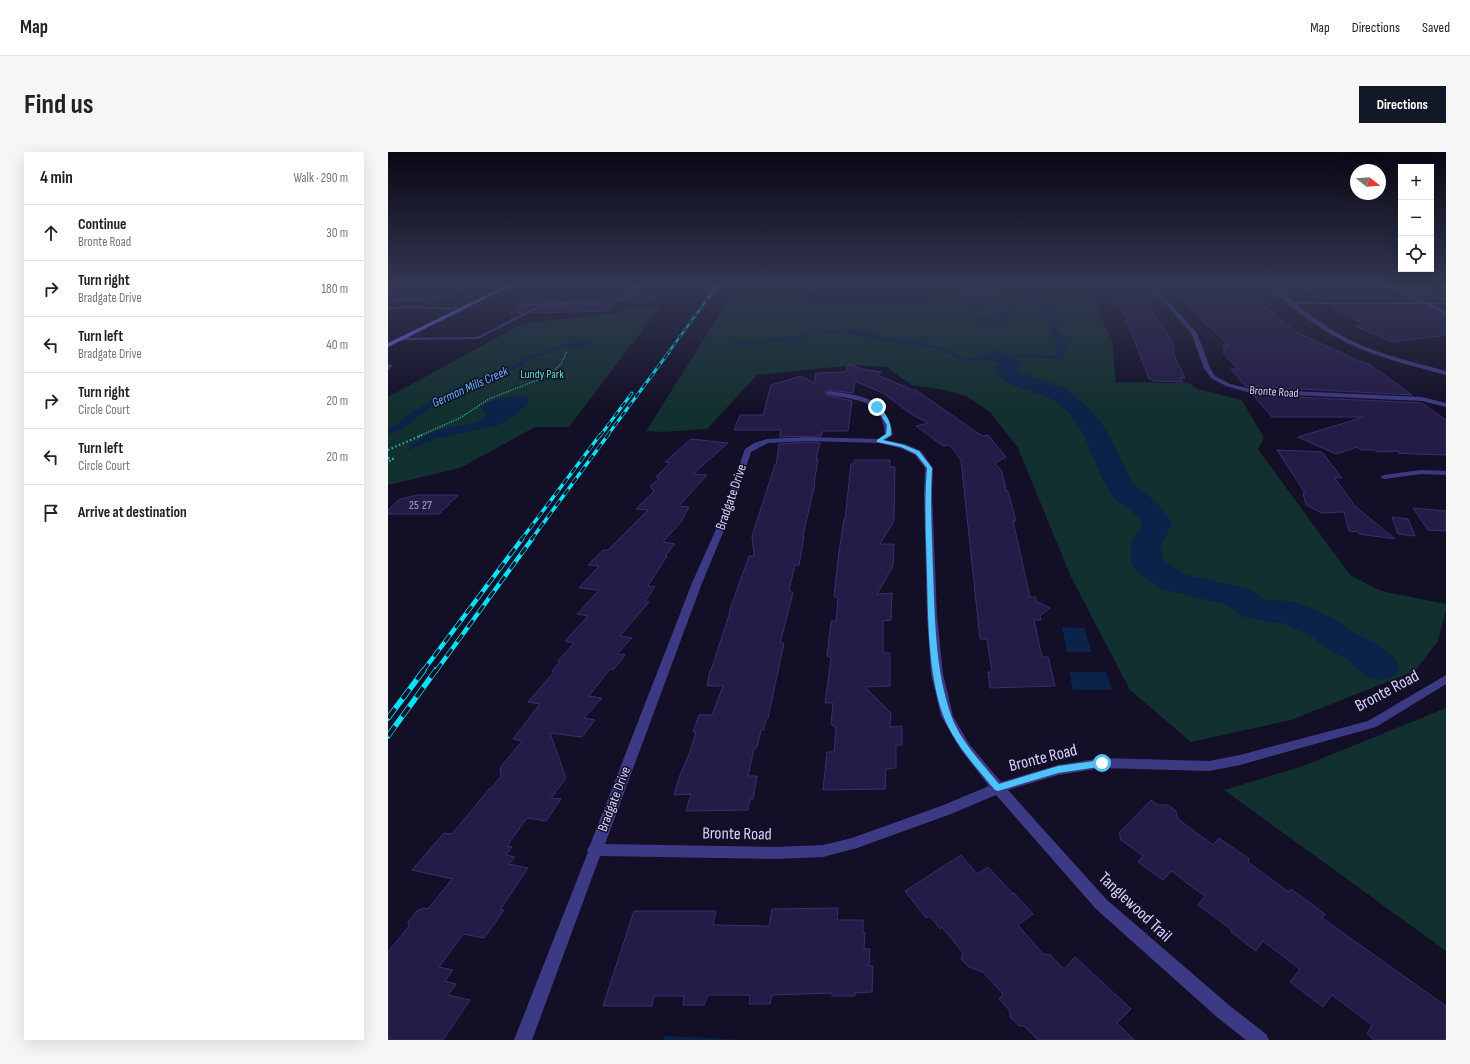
<!DOCTYPE html>
<meta charset="utf-8">
<style>
:root{--surface:#fff;--page:#f6f6f6;--text:#222;--muted:#767676;--line:#e0e0e0;--accent:#111827}
body{margin:0;font-family:"Sofia Sans Condensed",sans-serif;background:var(--page);color:var(--text)}
.controls{position:absolute;right:12px;top:12px;display:grid;overflow:hidden;border-radius:0px;box-shadow:0 4px 16px #0002}
.controls button{width:36px;height:36px;display:grid;place-items:center;padding:0;border:0;border-bottom:1px solid var(--line);background:var(--surface);color:var(--text);font:20px sans-serif}
.compass{position:absolute;left:962px;top:12px;width:36px;height:36px;border-radius:50%;background:var(--surface);box-shadow:0 4px 16px #0002;rotate:107deg}
.stop{position:absolute;width:12px;height:12px;margin:-9px;border:3px solid #4fc3f7;border-radius:50%;background:#fff}
.stop.end{background:#4fc3f7;border-color:#fff;box-shadow:0 1px 4px #0008}
.list{margin:0;padding:0;list-style:none}
h2{display:flex;justify-content:space-between;align-items:center;height:52px;margin:0;padding:0 16px;font-size:17px}
h2 small{font-size:13px;font-weight:400;color:var(--muted)}
.list li{display:grid;grid-template-columns:26px 1fr auto;gap:12px;align-items:center;box-sizing:border-box;height:56px;padding:0 16px;border-top:1px solid var(--line)}
.list b{display:block;font-size:15px;white-space:nowrap}
.list p{margin:0;font-size:13px;white-space:nowrap;color:var(--muted)}
.list em{font-size:13px;font-style:normal;color:var(--muted)}
.icon{flex:none;width:22px;height:22px;fill:none;stroke:currentColor;stroke-width:2;stroke-linecap:round;stroke-linejoin:round}
.map{position:relative;flex:none;width:1058px;height:888px;overflow:hidden;border-radius:0px}
header{display:flex;align-items:center;gap:24px;box-sizing:border-box;height:56px;padding:0 20px;background:var(--surface);border-bottom:1px solid var(--line)}
header strong{font-size:19px}
nav{display:flex;gap:22px;margin-inline-start:auto;font-size:14px}
.intro{display:flex;align-items:center;justify-content:space-between;box-sizing:border-box;height:96px;padding:0 24px}
h1{margin:0;font-size:28px}
.button{padding:10px 18px;border-radius:0px;background:var(--accent);color:#fff;font-size:14px;font-weight:700}
main{display:flex;gap:24px;padding:0 24px}
aside{flex:1;background:var(--surface);border-radius:0px;box-shadow:0 4px 16px #0002}
.map>svg:first-child{display:block}
.green{fill:#12302f}
.water{fill:#0c2248}
.lines{fill:none;stroke-linecap:round;stroke-linejoin:round}
.river{fill:#0c2248;fill-rule:evenodd}
.building{fill:#241b47;stroke:#3b2d73}
.path-far1{stroke:#2fb8b0;stroke-width:1.5;stroke-dasharray:1 1.5;stroke-linecap:butt}
.path{stroke:#2fb8b0;stroke-width:2;stroke-dasharray:1.5 2.5;stroke-linecap:butt}
.service{fill:#3d3a85;fill-rule:evenodd}
.minor{fill:#3d3a85;fill-rule:evenodd}
.tertiary{fill:#3d3a85;fill-rule:evenodd}
.secondary{fill:#6f6bff;fill-rule:evenodd}
.rail-far4-casing{stroke:#00e5ff;stroke-width:2.5}
.rail-far3-casing{stroke:#00e5ff;stroke-width:3}
.rail-far2-casing{stroke:#00e5ff;stroke-width:3.5}
.rail-far1-casing{stroke:#00e5ff;stroke-width:4.5}
.rail-casing{stroke:#00e5ff;stroke-width:5.5}
.rail-far4{stroke:#130f26;stroke-width:1.5;stroke-dasharray:4.5;stroke-linecap:butt}
.rail-far3{stroke:#130f26;stroke-width:2;stroke-dasharray:6;stroke-linecap:butt}
.rail-far2{stroke:#130f26;stroke-width:2.5;stroke-dasharray:7;stroke-linecap:butt}
.rail-far1{stroke:#130f26;stroke-width:3;stroke-dasharray:9;stroke-linecap:butt}
.rail{stroke:#130f26;stroke-width:4;stroke-dasharray:12;stroke-linecap:butt}
.route{fill:#4fc3f7}
.labels{text-anchor:middle;dominant-baseline:central;stroke-width:3;stroke-linejoin:round;paint-order:stroke}
.far-park-label{font-size:12px;fill:#5fe0c0;stroke:#130f26}
.far-street-label{font-size:12px;fill:#d9d4ff;stroke:#130f26}
.number-label{font-size:12px;fill:#aca6d1}
.far-water-label{font-size:13px;font-style:italic;fill:#62b6ff;stroke:#130f26}
.street-label{font-size:14px;fill:#d9d4ff;stroke:#130f26}
.near-street-label{font-size:17px;fill:#d9d4ff;stroke:#130f26}
</style>
<header>
<strong>Map</strong>
<nav><a>Map</a><a>Directions</a><a>Saved</a></nav>
</header>
<div class="intro"><h1>Find us</h1><a class="button">Directions</a></div>
<main>
<aside>
<h2>4 min<small>Walk · 290 m</small></h2>
<ul class="list">
<li><svg class="icon" aria-label="ahead" viewBox="0 0 24 24"><path d="M12 20V5M6 11l6-6 6 6"/></svg><div><b>Continue</b><p>Bronte Road</p></div><em>30 m</em></li>
<li><svg class="icon" aria-label="right" viewBox="0 0 24 24"><path d="M7 20v-9h11M14 6l5 5-5 5"/></svg><div><b>Turn right</b><p>Bradgate Drive</p></div><em>180 m</em></li>
<li><svg class="icon" aria-label="left" viewBox="0 0 24 24"><path d="M17 20v-9H6M10 6l-5 5 5 5"/></svg><div><b>Turn left</b><p>Bradgate Drive</p></div><em>40 m</em></li>
<li><svg class="icon" aria-label="right" viewBox="0 0 24 24"><path d="M7 20v-9h11M14 6l5 5-5 5"/></svg><div><b>Turn right</b><p>Circle Court</p></div><em>20 m</em></li>
<li><svg class="icon" aria-label="left" viewBox="0 0 24 24"><path d="M17 20v-9H6M10 6l-5 5 5 5"/></svg><div><b>Turn left</b><p>Circle Court</p></div><em>20 m</em></li>
<li><svg class="icon" aria-label="arrive" viewBox="0 0 24 24"><path d="M6 21V4h12l-3 4 3 4H6"/></svg><div><b>Arrive at destination</b></div></li>
</ul>
</aside>
<div class="map">
<svg width="1058" height="888" viewBox="0 0 1058 888">
<rect width="100%" height="100%" fill="#130f26"/>
<g class="green">
<path d="M 421,134 L 419,153 L 535,151 L 543,146 L 544,134 L 700,134 L 724,189 L 728,230 L 801,231 L 809,237 L 854,248 L 876,286 L 870,297 L 962,423 L 993,439 L 1058,452 L 1058,458 L 1050,489 L 1027,519 L 903,568 L 803,590 L 742,538 L 683,425 L 630,296 L 602,260 L 578,244 L 556,238 L 523,233 L 499,215 L 468,213 L 369,223 L 319,277 L 275,280 L 258,279 L 349,135 Z"/>
<path d="M 241,155 L 272,155 L 181,275 L 147,275 L 72,316 L 0,333 L 0,245 L 136,171 L 233,161 Z"/>
<path d="M 1058,556 L 1058,799 L 836,638 L 915,614 Z"/>
</g>
<g class="water">
<path d="M 603,134 L 610,134 L 612,138 C 602,146 592,140 580,143 L 593,150 L 595,153 L 587,161 L 600,167 L 611,167 L 610,165 L 610,162 L 619,159 L 624,154 L 631,150 L 650,150 L 660,152 L 675,167 L 666,172 L 665,174 L 677,187 L 679,193 L 676,200 L 677,204 L 673,207 L 620,204 L 588,209 L 579,209 L 546,196 L 513,192 L 459,181 L 430,180 L 412,187 L 345,194 L 346,189 L 358,191 L 384,188 L 389,186 L 412,184 L 427,178 L 472,178 L 501,187 L 546,193 L 560,197 L 575,206 L 584,206 L 592,203 L 608,202 L 661,204 L 668,203 L 668,196 L 670,193 L 659,174 L 664,168 L 662,161 L 658,159 L 652,153 C 642,150 634,150 628,160 L 619,163 L 618,165 L 622,168 L 620,169 L 594,171 L 585,166 L 585,163 L 580,160 L 590,154 L 591,152 L 571,142 C 581,134 596,145 607,138 L 603,136 Z"/>
<path d="M 204,189 L 199,195 L 176,196 L 137,209 L 135,211 L 137,212 L 113,224 L 81,235 L 56,247 L 29,265 L 24,271 L 0,283 L 0,277 L 13,270 L 14,267 L 46,247 L 59,242 L 68,236 L 103,226 L 141,204 L 152,202 L 173,193 Z"/>
<path d="M 131,243 L 142,247 L 140,252 L 120,268 L 108,274 L 51,286 L 17,299 C 26,290 39,282 51,278 C 63,273 94,275 99,261 L 92,255 L 93,254 L 107,248 Z"/>
<path d="M 674,475 L 696,476 L 704,500 L 679,500 Z"/>
<path d="M 681,520 L 718,520 L 724,538 L 685,538 Z"/>
<path d="M 276,884 L 359,888 L 275,888 Z"/>
</g>
<g class="lines">
<path class="river" d="M 608,197 L 629,206 L 634,213 L 628,219 L 678,237 L 698,254 L 711,268 L 721,283 L 745,332 L 770,352 L 784,372 L 773,393 L 775,408 L 798,423 L 862,437 L 877,448 L 901,449 L 913,452 L 952,470 L 964,480 L 986,490 L 1006,506 L 1011,515 L 1006,524 L 992,528 L 978,524 L 960,508 L 938,496 L 926,486 L 895,471 L 885,471 L 854,464 L 840,453 L 774,437 L 748,419 L 743,412 L 743,393 L 754,372 C 748,358 733,355 724,343 C 702,312 702,274 668,250 C 649,237 620,239 607,219 L 611,212 L 601,207 L 598,203 L 601,199 Z"/>
</g>
<g class="building">
<path d="M 0,134 L 81,134 L 48,150 L 0,148 Z"/>
<path d="M 162,134 L 244,134 L 232,146 L 225,148 L 139,149 Z"/>
<path d="M 251,134 L 276,134 L 262,150 L 236,150 Z"/>
<path d="M 720,134 L 758,134 L 766,164 L 774,172 L 786,193 L 785,201 L 797,226 L 792,226 L 795,230 L 765,229 L 764,227 L 761,227 L 737,164 L 735,162 L 730,150 L 727,150 Z"/>
<path d="M 1024,134 L 1048,134 L 1058,136 L 1058,148 L 1039,148 L 1021,139 Z"/>
<path d="M 913,135 L 986,135 L 1013,148 L 1017,144 L 1025,148 L 935,148 Z"/>
<path d="M 788,140 L 860,140 L 908,180 L 971,209 L 981,212 L 1024,243 L 857,234 L 843,217 L 850,217 L 835,201 L 838,201 L 835,197 L 838,197 L 835,193 L 841,193 L 818,172 Z"/>
<path d="M 228,152 L 220,159 L 144,161 L 157,154 Z"/>
<path d="M 132,154 L 145,154 L 132,161 L 122,161 Z"/>
<path d="M 943,154 L 1037,154 L 1058,164 L 1058,183 L 1005,190 L 967,174 L 976,173 Z"/>
<path d="M 461,212 L 474,217 L 493,220 L 489,223 L 525,238 L 528,238 L 588,280 L 595,284 L 600,283 L 618,305 L 607,311 L 614,320 L 618,339 L 620,339 L 628,369 L 625,369 L 642,445 L 648,445 L 648,449 L 662,456 L 652,464 L 653,468 L 646,468 L 654,505 L 660,505 L 667,534 L 602,536 L 600,520 L 604,520 L 599,487 L 592,487 L 573,308 L 562,293 L 555,294 L 528,274 L 540,271 L 523,262 L 495,241 L 467,229 L 465,241 L 440,238 L 436,240 L 438,243 L 464,249 L 460,279 L 435,279 L 433,284 L 392,285 L 393,278 L 346,278 L 352,263 L 375,263 L 383,233 L 413,224 L 426,231 L 428,221 L 457,220 Z"/>
<path d="M 865,243 L 1034,251 L 1058,268 L 1058,303 L 1026,302 L 1011,301 L 1009,299 L 989,300 L 986,298 L 973,298 L 969,295 L 948,302 L 910,285 L 976,265 L 884,265 Z"/>
<path d="M 303,287 L 340,291 L 305,322 L 319,323 L 291,354 L 301,355 L 293,370 L 275,390 L 287,392 L 277,404 L 279,404 L 260,434 L 267,435 L 257,449 L 261,450 L 232,484 L 244,486 L 229,502 L 237,503 L 226,517 L 222,517 L 201,544 L 214,546 L 196,566 L 207,568 L 194,585 L 162,581 L 178,626 L 163,646 L 173,647 L 158,669 L 139,666 L 119,694 L 124,695 L 118,703 L 127,705 L 121,712 L 140,716 L 112,758 L 116,758 L 96,786 L 75,782 L 51,815 L 65,818 L 57,829 L 68,832 L 60,843 L 82,848 L 55,888 L 0,888 L 0,800 L 21,774 L 20,770 L 29,759 L 35,756 L 40,757 L 64,727 L 24,718 L 56,681 L 64,682 L 102,636 L 104,636 L 113,624 L 112,616 L 134,589 L 125,587 L 152,552 L 140,550 L 166,520 L 164,519 L 171,511 L 170,509 L 186,491 L 177,489 L 200,464 L 189,462 L 211,438 L 191,436 L 211,414 L 200,413 L 215,398 L 220,398 L 260,358 L 248,357 L 266,339 L 262,335 L 272,325 L 268,325 L 282,311 L 277,310 Z"/>
<path d="M 420,290 L 432,291 L 428,307 L 430,307 L 426,332 L 427,332 L 415,383 L 416,384 L 411,413 L 407,413 L 401,438 L 405,441 L 392,491 L 396,491 L 380,566 L 378,567 L 376,578 L 373,578 L 369,595 L 366,597 L 360,624 L 369,624 L 365,647 L 362,647 L 360,658 L 298,659 L 303,642 L 286,643 L 292,623 L 302,600 L 308,580 L 305,580 L 311,563 L 324,563 L 335,534 L 319,534 L 322,518 L 323,518 L 342,460 L 341,460 L 361,404 L 366,404 L 364,384 L 387,313 L 388,313 L 391,292 Z"/>
<path d="M 889,298 L 934,300 L 954,326 L 946,325 L 967,354 L 1007,387 L 971,382 L 970,380 L 961,379 L 956,360 L 934,361 L 918,353 L 915,341 L 917,341 Z"/>
<path d="M 466,308 L 502,308 L 502,315 L 507,315 L 506,369 L 492,392 L 506,392 L 505,414 L 489,442 L 504,441 L 503,468 L 495,469 L 495,501 L 502,501 L 502,534 L 477,535 L 503,561 L 502,575 L 514,574 L 514,593 L 508,593 L 508,616 L 498,617 L 497,637 L 435,638 L 439,600 L 446,600 L 448,576 L 443,572 L 445,551 L 437,551 L 443,506 L 439,504 L 443,469 L 448,469 L 450,446 L 446,444 L 451,400 L 456,367 L 457,367 L 463,312 L 466,312 Z"/>
<path d="M 29,343 L 70,343 L 51,362 L 0,362 L 0,358 L 12,347 Z"/>
<path d="M 1025,356 L 1058,359 L 1058,379 L 1040,378 Z"/>
<path d="M 1004,365 L 1020,367 L 1027,384 L 1010,382 Z"/>
<path d="M 763,648 L 770,653 L 780,653 L 788,659 L 790,667 L 825,693 L 831,686 L 861,707 L 860,710 L 887,730 L 901,740 L 903,737 L 937,762 L 934,766 L 1058,854 L 1058,888 L 986,888 L 979,882 L 984,873 L 944,843 L 935,855 L 902,830 L 912,817 L 875,789 L 868,799 L 843,780 L 844,778 L 810,753 L 817,744 L 800,732 L 784,719 L 775,728 L 750,710 L 755,704 L 733,688 L 731,681 Z"/>
<path d="M 573,703 L 589,722 L 600,715 L 625,742 L 626,741 L 645,762 L 630,773 L 655,802 L 662,803 L 676,817 L 687,805 L 743,857 L 729,871 L 746,888 L 650,888 L 636,874 L 631,874 L 622,865 L 622,859 L 611,847 L 615,842 L 595,820 L 581,815 L 573,807 L 575,801 L 554,775 L 552,777 L 542,764 L 538,766 L 517,739 Z"/>
<path d="M 450,756 L 449,768 L 475,768 L 475,781 L 477,780 L 476,797 L 482,797 L 481,814 L 485,814 L 484,840 L 467,841 L 467,844 L 444,844 L 444,841 L 384,843 L 382,852 L 361,852 L 362,843 L 320,843 L 316,853 L 295,853 L 296,844 L 266,844 L 264,854 L 215,854 L 246,759 L 328,759 L 325,773 L 381,774 L 384,757 Z"/>
</g>
<g class="lines">
<path class="path-far1" d="M 31,284 L 72,266 L 101,247 L 152,227 L 165,220 L 173,212 L 179,199"/>
<g class="path">
<path d="M 0,298 L 34,283"/>
<path d="M 0,306 L 5,307 L 0,310"/>
</g>
<g class="service">
<path d="M 246,134 L 250,134 L 235,149 L 225,151 L 157,153 L 90,187 L 13,188 L 11,187 L 13,186 L 89,185 L 151,153 L 131,153 L 130,151 L 225,149 L 233,147 Z"/>
<path d="M 0,212 L 5,213 L 0,218 Z"/>
</g>
<g class="minor">
<path d="M 767,134 L 771,134 L 770,138 L 809,181 L 822,216 L 827,224 L 842,232 L 863,237 L 1034,245 L 1058,251 L 1058,255 L 1034,249 L 863,241 L 838,234 L 823,226 L 816,216 L 803,181 L 766,139 Z"/>
<path d="M 1002,134 L 1008,134 L 1039,150 L 1058,150 L 1058,152 L 1045,152 L 1058,159 L 1058,163 L 1037,152 L 904,152 L 902,151 L 904,150 L 1031,150 Z"/>
<path d="M 23,154 L 74,156 L 76,157 L 74,158 L 23,156 L 0,157 L 0,155 Z"/>
<path d="M 440,239 C 472,243 500,245 505,283 L 497,288 L 517,292 L 533,299 L 545,316 L 544,341 L 549,464 L 555,522 L 565,564 L 581,592 L 613,630 L 670,613 L 714,606 L 821,609 L 852,603 L 980,569 L 1058,523 L 1058,532 L 988,575 L 852,613 L 821,619 L 714,616 L 670,623 L 620,638 L 718,747 L 842,854 L 878,882 L 881,888 L 858,888 L 830,866 L 708,757 L 608,643 L 563,662 L 469,696 L 435,705 L 387,707 L 212,704 L 144,888 L 126,888 L 200,700 L 199,698 L 202,693 L 304,431 L 334,364 L 357,297 L 366,291 L 379,287 L 420,285 L 490,287 L 497,282 C 494,245 467,249 438,242 L 438,240 ZM 420,289 L 491,291 L 512,296 L 527,303 L 537,316 L 536,341 L 539,464 L 543,522 L 553,564 L 573,598 L 601,634 L 553,654 L 464,686 L 435,693 L 387,695 L 217,692 L 314,431 L 342,364 L 363,300 L 380,291 Z"/>
<path d="M 1033,318 L 1058,319 L 1058,323 L 1033,322 L 996,327 L 992,325 L 996,323 Z"/>
</g>
<path class="tertiary" d="M 880,134 L 885,134 C 910,153 934,174 962,188 C 992,203 1026,210 1058,219 L 1058,223 C 1025,214 990,206 959,191 C 933,178 900,154 880,134 Z"/>
<path class="secondary" d="M 117,134 L 123,134 L 0,195 L 0,191 Z"/>
<defs>
<path id="rail-far4" d="M 280,201 L 329,134"/>
<g id="rail-far3">
<path d="M 212,284 L 244,241"/>
<path d="M 219,284 L 281,200"/>
</g>
<g id="rail-far2">
<path d="M 133,388 L 212,283"/>
<path d="M 143,388 L 220,283"/>
</g>
<g id="rail-far1">
<path d="M 35,519 L 134,387"/>
<path d="M 48,519 L 144,387"/>
</g>
<g id="rail">
<path d="M 0,566 L 36,518"/>
<path d="M 0,584 L 48,518"/>
</g>
</defs>
<use href="#rail-far4" class="rail-far4-casing"/>
<use href="#rail-far3" class="rail-far3-casing"/>
<use href="#rail-far2" class="rail-far2-casing"/>
<use href="#rail-far1" class="rail-far1-casing"/>
<use href="#rail" class="rail-casing"/>
<use href="#rail-far4" class="rail-far4"/>
<use href="#rail-far3" class="rail-far3"/>
<use href="#rail-far2" class="rail-far2"/>
<use href="#rail-far1" class="rail-far1"/>
<use href="#rail" class="rail"/>
</g>
<linearGradient id="sky" x2="0" y2="1"><stop stop-color="#0a0815"/><stop offset="0.52" stop-color="#333752"/><stop offset="1" stop-color="#333752" stop-opacity="0"/></linearGradient>
<rect width="1058" height="258" fill="url(#sky)"/>
<path class="route" d="M 487,254 L 490,254 C 499,263 504,271 503,283 L 495,288 L 516,293 L 531,299 L 544,316 C 542,350 544,384 545,419 C 547,466 547,517 563,563 C 572,589 594,611 611,632 L 670,614 L 714,608 L 717,609 L 718,611 L 717,614 L 670,621 L 610,639 L 607,638 C 588,615 566,592 555,563 C 540,522 540,466 539,422 C 538,387 536,351 539,316 L 528,302 L 513,295 L 489,290 L 489,288 L 498,282 L 499,273 Z"/>
<g class="labels">
<g class="far-park-label">
<text x="154" y="222">Lundy Park</text>
</g>
<g class="far-street-label">
<text transform="translate(886 240) rotate(4)">Bronte Road</text>
</g>
<g class="number-label">
<text x="26" y="353">25</text>
<text x="39" y="353">27</text>
</g>
<g class="far-water-label">
<text transform="translate(82 235) rotate(-24)">German Mills Creek</text>
</g>
<g class="street-label">
<text transform="translate(343 345) rotate(-71)">Bradgate Drive</text>
<text transform="translate(226 647) rotate(-69)">Bradgate Drive</text>
</g>
<g class="near-street-label">
<text transform="translate(999 539) rotate(-28)">Bronte Road</text>
<text transform="translate(655 606) rotate(-14)">Bronte Road</text>
<text transform="translate(349 682) rotate(1)">Bronte Road</text>
<text transform="translate(747 755) rotate(43)">Tanglewood Trail</text>
</g>
</g>
</svg>
<div class="controls">
<button>+</button>
<button>−</button>
<button><svg class="icon" aria-label="locate" viewBox="0 0 24 24"><circle cx="12" cy="12" r="6"/><path d="M12 2v4M12 18v4M2 12h4M18 12h4"/></svg></button>
</div>
<svg class="compass" viewBox="-18 -18 36 36"><path d="M0-13l5 13h-10z" fill="#e53935"/><path d="M0 13l5-13h-10z" fill="#767676"/></svg>
<div class="stop" style="left:714px;top:611px"></div>
<div class="stop end" style="left:489px;top:255px"></div>
</div>
</main>
